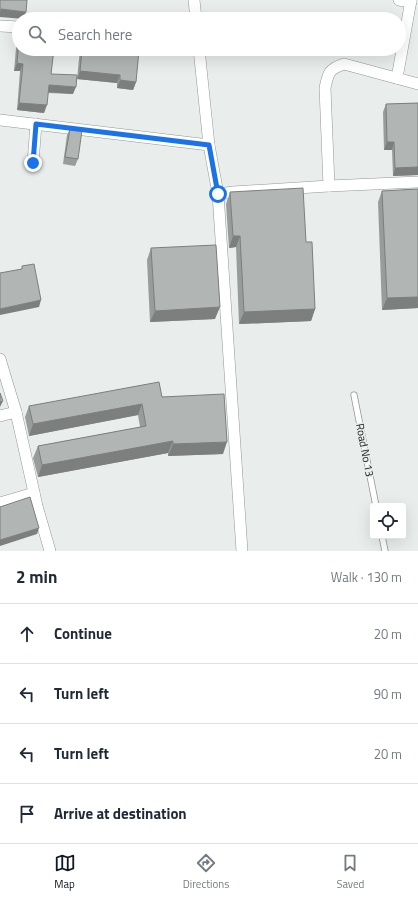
<!DOCTYPE html>
<meta charset="utf-8">
<style>
:root{--surface:#fff;--page:#f2f2f3;--text:#1f2937;--muted:#747a83;--line:#e0e1e3;--accent:#111827}
body{margin:0;font-family:"Titillium Web",sans-serif;background:var(--page);color:var(--text)}
.controls{position:absolute;right:12px;bottom:12px;display:grid;overflow:hidden;border-radius:4px;box-shadow:0 4px 16px #0002}
.controls button{width:36px;height:36px;display:grid;place-items:center;padding:0;border:0;border-bottom:1px solid var(--line);background:var(--surface);color:var(--text);font:20px sans-serif}
.stop{position:absolute;width:12px;height:12px;margin:-9px;border:3px solid #1a73e8;border-radius:50%;background:#fff}
.stop.end{background:#1a73e8;border-color:#fff;box-shadow:0 1px 4px #0008}
.list{margin:0;padding:0;list-style:none}
h2{display:flex;justify-content:space-between;align-items:center;height:52px;margin:0;padding:0 16px;font-size:17px}
h2 small{font-size:13px;font-weight:400;color:var(--muted)}
.list li{display:grid;grid-template-columns:26px 1fr auto;gap:12px;align-items:center;box-sizing:border-box;height:60px;padding:0 16px;border-top:1px solid var(--line)}
.list b{display:block;font-size:15px;white-space:nowrap}
.list em{font-size:13px;font-style:normal;color:var(--muted)}
.icon{flex:none;width:22px;height:22px;fill:none;stroke:currentColor;stroke-width:2;stroke-linecap:round;stroke-linejoin:round}
.map{position:relative;flex:none;width:418px;height:551px;overflow:hidden}
.search{position:absolute;background:var(--surface);box-shadow:0 4px 16px #0002;left:12px;right:12px;top:12px;height:44px;display:flex;align-items:center;gap:10px;box-sizing:border-box;padding:0 14px;border-radius:22px;color:var(--muted);font-size:15px}
.sheet{height:292px;background:var(--surface)}
nav{display:flex;justify-content:space-around;align-items:center;box-sizing:border-box;height:56px;border-top:1px solid var(--line);background:var(--surface);font-size:11px;color:var(--muted)}
nav a{display:grid;justify-items:center;gap:2px}
nav .on{color:var(--accent)}
.map>svg:first-child{display:block}
.lines{fill:none;stroke-linecap:round;stroke-linejoin:round}
.lane-casing{stroke:#939795;stroke-width:7}
.street-casing{stroke:#939795;stroke-width:12}
.lane{stroke:#fff;stroke-width:5.5}
.street{stroke:#fff;stroke-width:11}
.wall{fill:#989c9a}
.shaded-wall{fill:#7c7f7d}
.building{fill:#b1b5b3;stroke:#7c7f7d}
.route{stroke:#1a73e8;stroke-width:5}
.labels{text-anchor:middle;dominant-baseline:central;stroke-width:3.5;stroke-linejoin:round;paint-order:stroke}
.street-label{font-size:11px;fill:#191a19;stroke:#e9edeb}
</style>
<div class="map">
<svg width="418" height="551" viewBox="0 0 418 551">
<rect width="100%" height="100%" fill="#e9edeb"/>
<g class="lines">
<defs>
<g id="lane">
<path d="M 354,395 L 376,506"/>
<path d="M 382,536 L 385,551"/>
</g>
<g id="street">
<path d="M 194,0 L 196,19"/>
<path d="M 399,0 L 411,2"/>
<path d="M 0,26 L 19,27"/>
<path d="M 199,49 L 209,145 L 218,194 L 242,551"/>
<path d="M 397,78 L 411,0"/>
<path d="M 0,120 L 209,145"/>
<path d="M 33,163 L 36,124"/>
<path d="M 329,186 L 325,88 C 328,73 329,69 344,64 L 418,84"/>
<path d="M 218,194 L 233,192 L 329,186 L 418,182"/>
<path d="M 0,359 L 16,412 L 37,506 L 50,551"/>
<path d="M 0,416 L 16,412"/>
<path d="M 0,503 L 34,493"/>
</g>
</defs>
<use href="#lane" class="lane-casing"/>
<use href="#street" class="street-casing"/>
<use href="#lane" class="lane"/>
<use href="#street" class="street"/>
</g>
<g class="wall">
<path d="M 19,33 L 19,49 L 51,74 L 73,94 L 48,93 L 44,113 L 17,110 L 20,71 L 14,71 L 17,37 Z"/>
<path d="M 80,49 L 129,49 L 136,82 L 133,90 L 117,88 L 117,83 L 77,79 Z"/>
<path d="M 418,103 L 418,175 L 393,176 L 392,150 L 384,150 L 383,112 L 386,104 Z"/>
<path d="M 70,129 L 78,159 L 75,166 L 63,164 L 67,135 Z"/>
<path d="M 418,189 L 418,308 L 382,310 L 378,202 L 382,191 Z"/>
<path d="M 230,192 L 306,242 L 315,309 L 311,321 L 239,324 L 236,247 L 229,248 L 226,204 Z"/>
<path d="M 151,248 L 215,319 L 150,322 L 147,260 Z"/>
<path d="M 162,397 L 223,454 L 168,456 L 168,453 L 38,477 L 33,458 L 38,446 L 140,427 L 138,415 L 29,436 L 25,417 L 29,406 Z"/>
</g>
<g class="shaded-wall">
<path d="M 1,9 L 26,12 L 24,19 L 0,17 L 0,12 Z"/>
<path d="M 17,63 L 23,64 L 20,71 L 14,71 Z"/>
<path d="M 80,71 L 120,75 L 117,83 L 77,79 Z"/>
<path d="M 120,80 L 136,82 L 133,90 L 117,88 Z"/>
<path d="M 49,85 L 76,87 L 73,94 L 46,92 Z"/>
<path d="M 19,103 L 47,105 L 44,113 L 17,110 Z"/>
<path d="M 387,142 L 394,142 L 392,150 L 384,150 Z"/>
<path d="M 418,167 L 418,175 L 393,176 L 395,168 Z"/>
<path d="M 233,236 L 240,236 L 236,247 L 229,248 Z"/>
<path d="M 418,297 L 418,308 L 382,310 L 387,298 Z"/>
<path d="M 41,300 L 39,307 L 0,315 L 0,309 Z"/>
<path d="M 220,307 L 215,319 L 150,322 L 155,311 Z"/>
<path d="M 315,309 L 311,321 L 239,324 L 244,312 Z"/>
<path d="M 3,401 L 0,407 L 0,402 Z"/>
<path d="M 142,404 L 138,415 L 29,436 L 33,424 Z"/>
<path d="M 173,441 L 168,453 L 38,477 L 42,465 Z"/>
<path d="M 227,442 L 223,454 L 168,456 L 173,444 Z"/>
<path d="M 39,528 L 37,534 L 0,546 L 0,540 Z"/>
</g>
<g class="building">
<path d="M 0,0 L 27,0 L 26,12 L 1,9 L 1,12 L 0,12 Z"/>
<path d="M 19,40 L 19,49 L 54,49 L 51,74 L 77,75 L 76,87 L 49,85 L 47,105 L 19,103 L 23,64 L 17,63 Z"/>
<path d="M 82,49 L 129,49 L 139,50 L 136,82 L 120,80 L 120,75 L 80,71 Z"/>
<path d="M 418,103 L 418,167 L 395,168 L 394,142 L 387,142 L 386,104 Z"/>
<path d="M 70,129 L 82,130 L 78,159 L 65,157 Z"/>
<path d="M 303,188 L 306,242 L 312,242 L 315,309 L 244,312 L 240,236 L 233,236 L 230,192 Z"/>
<path d="M 418,189 L 418,297 L 387,298 L 382,191 Z"/>
<path d="M 216,245 L 220,307 L 155,311 L 151,248 Z"/>
<path d="M 34,264 L 41,300 L 0,309 L 0,273 L 22,269 L 22,266 Z"/>
<path d="M 159,382 L 162,397 L 224,394 L 227,442 L 173,444 L 173,441 L 42,465 L 38,446 L 146,426 L 142,404 L 33,424 L 29,406 Z"/>
<path d="M 0,393 L 3,401 L 0,402 Z"/>
<path d="M 30,497 L 39,528 L 0,540 L 0,507 Z"/>
</g>
<g class="lines">
<path class="route" d="M 33,163 L 36,124 L 209,145 L 218,194"/>
</g>
<g class="labels">
<g class="street-label">
<text transform="translate(365 450) rotate(79)">Road No 13</text>
</g>
</g>
</svg>
<div class="controls">
<button><svg class="icon" aria-label="locate" viewBox="0 0 24 24"><circle cx="12" cy="12" r="6"/><path d="M12 2v4M12 18v4M2 12h4M18 12h4"/></svg></button>
</div>
<div class="stop" style="left:218px;top:194px"></div>
<div class="stop end" style="left:33px;top:163px"></div>
<div class="search"><svg class="icon" aria-label="search" viewBox="0 0 24 24"><circle cx="10" cy="10" r="6"/><path d="M15 15l6 6"/></svg>Search here</div>
</div>
<section class="sheet">
<h2>2 min<small>Walk · 130 m</small></h2>
<ul class="list">
<li><svg class="icon" aria-label="ahead" viewBox="0 0 24 24"><path d="M12 20V5M6 11l6-6 6 6"/></svg><div><b>Continue</b></div><em>20 m</em></li>
<li><svg class="icon" aria-label="left" viewBox="0 0 24 24"><path d="M17 20v-9H6M10 6l-5 5 5 5"/></svg><div><b>Turn left</b></div><em>90 m</em></li>
<li><svg class="icon" aria-label="left" viewBox="0 0 24 24"><path d="M17 20v-9H6M10 6l-5 5 5 5"/></svg><div><b>Turn left</b></div><em>20 m</em></li>
<li><svg class="icon" aria-label="arrive" viewBox="0 0 24 24"><path d="M6 21V4h12l-3 4 3 4H6"/></svg><div><b>Arrive at destination</b></div></li>
</ul>
</section>
<nav>
<a class="on"><svg class="icon" aria-label="map" viewBox="0 0 24 24"><path d="M3 6l6-2 6 2 6-2v14l-6 2-6-2-6 2zM9 4v14M15 6v14"/></svg>Map</a>
<a><svg class="icon" aria-label="directions" viewBox="0 0 24 24"><path d="M12 3l9 9-9 9-9-9zM9 14v-3h6M13 9l2 2-2 2"/></svg>Directions</a>
<a><svg class="icon" aria-label="saved" viewBox="0 0 24 24"><path d="M7 4h10v16l-5-4-5 4z"/></svg>Saved</a>
</nav>
